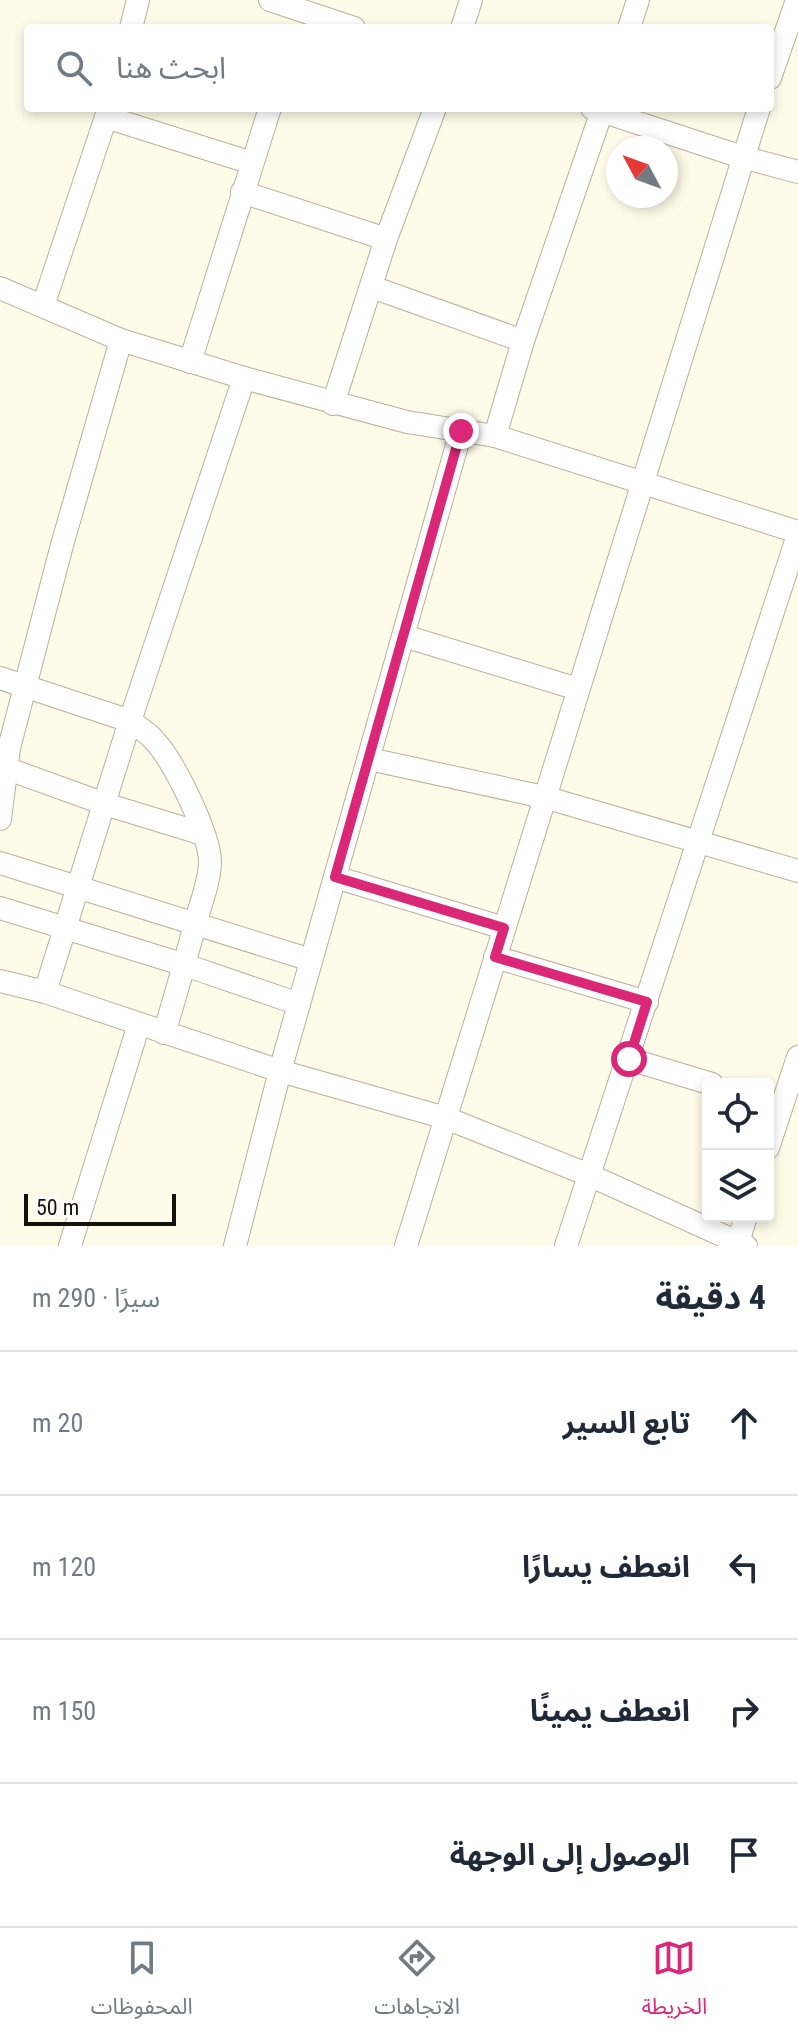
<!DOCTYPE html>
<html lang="ar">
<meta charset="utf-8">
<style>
:root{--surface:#fff;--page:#f6f6f7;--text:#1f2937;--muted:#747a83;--line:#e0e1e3;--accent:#db2777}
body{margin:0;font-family:"Roboto Condensed","Noto Sans Arabic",sans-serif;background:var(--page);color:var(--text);direction:rtl}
.controls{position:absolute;right:24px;bottom:24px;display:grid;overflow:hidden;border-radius:8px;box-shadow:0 4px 12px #0003}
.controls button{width:72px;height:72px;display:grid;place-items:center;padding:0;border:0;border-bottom:2px solid var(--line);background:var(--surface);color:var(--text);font:40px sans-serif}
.compass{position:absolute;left:606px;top:136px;width:72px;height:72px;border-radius:50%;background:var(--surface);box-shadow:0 4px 12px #0003;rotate:311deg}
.scale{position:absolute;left:24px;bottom:20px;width:152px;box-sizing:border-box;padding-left:8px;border:4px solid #14130b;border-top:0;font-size:22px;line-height:28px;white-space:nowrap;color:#14130b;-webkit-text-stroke:6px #fff;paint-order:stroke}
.stop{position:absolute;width:24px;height:24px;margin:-18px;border:6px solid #db2777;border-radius:50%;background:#fff}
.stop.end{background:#db2777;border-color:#fff;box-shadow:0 2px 8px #0008}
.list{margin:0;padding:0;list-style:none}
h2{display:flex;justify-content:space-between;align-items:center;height:104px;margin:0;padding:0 32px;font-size:34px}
h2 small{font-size:26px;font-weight:400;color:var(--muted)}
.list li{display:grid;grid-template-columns:52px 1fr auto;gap:24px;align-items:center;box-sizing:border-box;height:144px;padding:0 32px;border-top:2px solid var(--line)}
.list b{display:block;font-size:30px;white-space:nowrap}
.list em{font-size:26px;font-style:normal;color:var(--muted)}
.icon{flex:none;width:44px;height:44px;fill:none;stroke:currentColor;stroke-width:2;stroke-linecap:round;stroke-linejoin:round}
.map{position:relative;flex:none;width:798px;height:1246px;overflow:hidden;direction:ltr}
.search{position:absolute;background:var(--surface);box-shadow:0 4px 12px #0003;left:24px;right:24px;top:24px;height:88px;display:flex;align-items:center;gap:20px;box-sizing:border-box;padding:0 28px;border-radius:8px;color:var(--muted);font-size:30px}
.sheet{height:680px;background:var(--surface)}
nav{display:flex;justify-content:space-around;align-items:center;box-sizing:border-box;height:112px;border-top:2px solid var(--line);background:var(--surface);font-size:22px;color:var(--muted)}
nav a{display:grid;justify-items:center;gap:4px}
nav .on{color:var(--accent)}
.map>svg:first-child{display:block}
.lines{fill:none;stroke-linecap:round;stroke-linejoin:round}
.minor-casing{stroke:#b6b19c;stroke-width:24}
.minor{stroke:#fff;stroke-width:22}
.route{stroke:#db2777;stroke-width:10}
</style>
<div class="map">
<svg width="798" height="1246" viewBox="0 0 798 1246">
<rect width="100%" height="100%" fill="#fffbe9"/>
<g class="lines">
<defs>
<g id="minor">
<path d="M 270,0 L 354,28"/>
<path d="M 131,28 L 138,0"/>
<path d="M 462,28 L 471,0"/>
<path d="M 629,28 L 638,0"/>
<path d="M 770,78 L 797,0"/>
<path d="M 592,108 L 742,157 L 798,172"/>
<path d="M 106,117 L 252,163"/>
<path d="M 242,192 L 386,239"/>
<path d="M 372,287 L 523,341"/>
<path d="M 0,288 L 121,340 L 244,378 L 407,422 L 495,436 L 798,532"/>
<path d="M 43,306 L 109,108"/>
<path d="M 190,362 L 270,108"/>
<path d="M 333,404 L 386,239 L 435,108"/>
<path d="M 495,436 L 523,341 L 603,108"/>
<path d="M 404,636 L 578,689"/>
<path d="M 0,678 L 130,721 C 138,727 147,732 154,740 C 174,761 209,833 210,861 C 210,881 201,902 196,921 C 186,958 176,995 164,1033"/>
<path d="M 369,759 L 544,797 L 798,871"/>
<path d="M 0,766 L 105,804 L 203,834"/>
<path d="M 0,819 L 9,748 L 62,545 L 121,340"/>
<path d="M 0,863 L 311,960"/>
<path d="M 335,877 L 504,928"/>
<path d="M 0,908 L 185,965 L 299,1004"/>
<path d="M 495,957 L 647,1002"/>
<path d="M 0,981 L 45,992 L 280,1071 L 446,1118 L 589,1175 L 746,1246"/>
<path d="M 45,992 L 130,721 L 244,378"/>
<path d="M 629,1059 L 712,1084"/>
<path d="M 768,1148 L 798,1057"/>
<path d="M 70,1246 L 139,1024"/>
<path d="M 235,1246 L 280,1071 L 461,431"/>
<path d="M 406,1246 L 759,108"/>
<path d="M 566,1246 L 798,535"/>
<path d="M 737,1246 L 746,1216"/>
</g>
</defs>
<use href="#minor" class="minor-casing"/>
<use href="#minor" class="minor"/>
</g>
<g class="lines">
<path class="route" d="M 461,431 L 335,877 L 504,928 L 495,957 L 647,1002 L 629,1059"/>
</g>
</svg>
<div class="controls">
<button><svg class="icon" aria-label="locate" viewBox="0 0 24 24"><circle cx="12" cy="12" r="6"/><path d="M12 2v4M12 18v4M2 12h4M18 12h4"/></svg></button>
<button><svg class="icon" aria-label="layers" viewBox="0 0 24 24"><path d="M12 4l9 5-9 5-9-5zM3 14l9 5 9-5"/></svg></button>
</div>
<svg class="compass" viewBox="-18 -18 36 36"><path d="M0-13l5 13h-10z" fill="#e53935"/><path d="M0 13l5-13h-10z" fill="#747a83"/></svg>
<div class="scale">50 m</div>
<div class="stop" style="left:629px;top:1059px"></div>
<div class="stop end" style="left:461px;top:431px"></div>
<div class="search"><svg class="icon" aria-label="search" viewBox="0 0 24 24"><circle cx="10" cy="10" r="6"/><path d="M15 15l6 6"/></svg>ابحث هنا</div>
</div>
<section class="sheet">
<h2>4 دقيقة<small>سيرًا · 290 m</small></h2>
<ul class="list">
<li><svg class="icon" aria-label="ahead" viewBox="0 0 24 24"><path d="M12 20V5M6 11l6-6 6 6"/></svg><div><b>تابع السير</b></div><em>20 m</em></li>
<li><svg class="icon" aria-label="left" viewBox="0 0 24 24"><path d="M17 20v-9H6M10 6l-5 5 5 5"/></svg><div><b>انعطف يسارًا</b></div><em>120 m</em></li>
<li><svg class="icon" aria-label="right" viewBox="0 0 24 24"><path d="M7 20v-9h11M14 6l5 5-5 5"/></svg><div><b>انعطف يمينًا</b></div><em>150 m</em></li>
<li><svg class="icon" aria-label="arrive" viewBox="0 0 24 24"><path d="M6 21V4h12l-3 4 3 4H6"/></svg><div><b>الوصول إلى الوجهة</b></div></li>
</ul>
</section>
<nav>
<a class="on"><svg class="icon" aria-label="map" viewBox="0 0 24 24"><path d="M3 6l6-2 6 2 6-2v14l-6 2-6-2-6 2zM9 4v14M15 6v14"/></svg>الخريطة</a>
<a><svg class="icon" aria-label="directions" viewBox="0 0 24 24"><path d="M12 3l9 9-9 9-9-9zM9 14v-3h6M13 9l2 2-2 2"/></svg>الاتجاهات</a>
<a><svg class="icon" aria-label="saved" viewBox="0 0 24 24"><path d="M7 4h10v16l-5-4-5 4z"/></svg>المحفوظات</a>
</nav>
